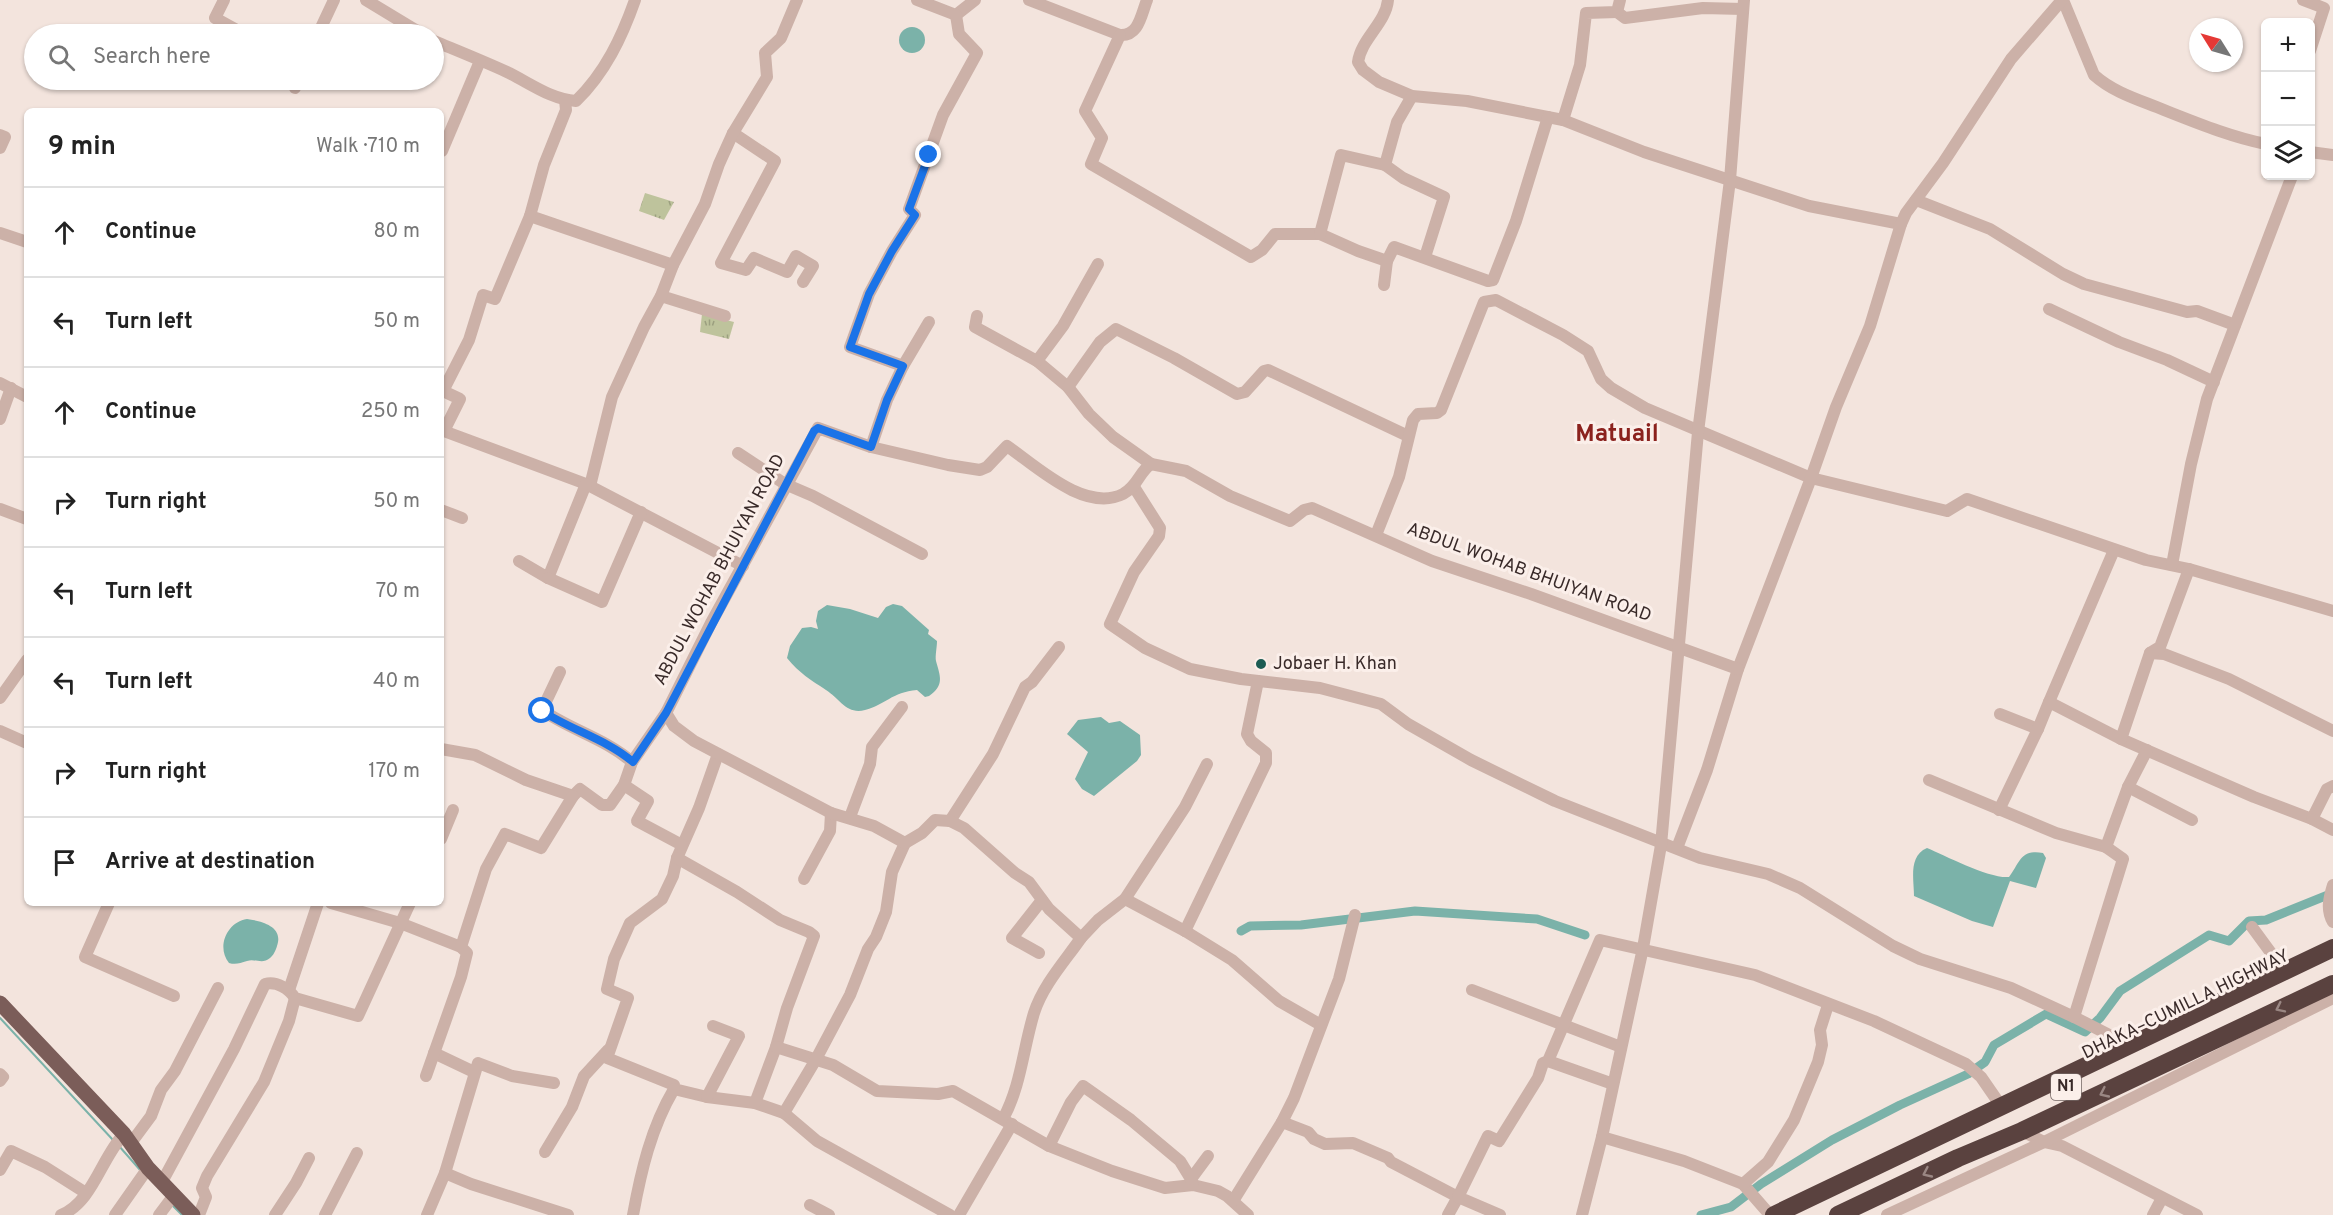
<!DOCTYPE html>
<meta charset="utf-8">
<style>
:root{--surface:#fff;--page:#f2f2f2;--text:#222;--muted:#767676;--line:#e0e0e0}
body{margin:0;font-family:Overpass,sans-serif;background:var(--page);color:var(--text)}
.controls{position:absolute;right:18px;top:18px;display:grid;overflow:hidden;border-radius:9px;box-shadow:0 2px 4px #0004}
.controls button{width:54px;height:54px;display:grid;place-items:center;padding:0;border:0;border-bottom:2px solid var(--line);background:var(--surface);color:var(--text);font:30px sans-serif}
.compass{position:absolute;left:2189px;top:18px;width:54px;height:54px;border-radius:50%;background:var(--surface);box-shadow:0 2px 4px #0004;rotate:307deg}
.stop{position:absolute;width:18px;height:18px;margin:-14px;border:4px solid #1a73e8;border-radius:50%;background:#fff}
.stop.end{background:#1a73e8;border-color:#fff;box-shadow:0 2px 6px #0008}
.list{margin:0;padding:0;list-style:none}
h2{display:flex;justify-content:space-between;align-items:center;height:78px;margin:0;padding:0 24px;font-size:26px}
h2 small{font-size:20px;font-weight:400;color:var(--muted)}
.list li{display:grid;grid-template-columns:39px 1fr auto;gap:18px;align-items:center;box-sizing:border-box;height:90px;padding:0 24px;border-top:2px solid var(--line)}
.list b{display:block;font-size:22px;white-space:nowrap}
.list em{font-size:20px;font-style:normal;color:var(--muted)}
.icon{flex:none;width:33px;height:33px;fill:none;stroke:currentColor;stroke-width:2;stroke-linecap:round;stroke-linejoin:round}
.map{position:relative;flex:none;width:2333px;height:1215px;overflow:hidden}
.search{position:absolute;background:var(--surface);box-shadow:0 2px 4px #0004;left:24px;top:24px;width:420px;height:66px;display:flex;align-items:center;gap:15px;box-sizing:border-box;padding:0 21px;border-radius:33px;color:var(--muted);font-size:22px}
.panel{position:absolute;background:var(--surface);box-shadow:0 2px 4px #0004;left:24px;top:108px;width:420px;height:798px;border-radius:9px}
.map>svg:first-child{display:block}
.park{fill:url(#park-tufts)}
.water{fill:#7bb2a9}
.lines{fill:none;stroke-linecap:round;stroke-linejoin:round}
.stream{stroke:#7bb2a9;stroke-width:2}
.canal{stroke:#7bb2a9;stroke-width:9}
.minor{stroke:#ccb1a8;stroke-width:12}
.major{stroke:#7b5d59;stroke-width:15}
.highway{stroke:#5a423f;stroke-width:18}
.oneway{stroke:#9a8783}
.route{stroke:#1a73e8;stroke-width:8}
.poi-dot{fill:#1c5c53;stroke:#fbefea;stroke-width:2}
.labels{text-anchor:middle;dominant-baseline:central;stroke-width:6;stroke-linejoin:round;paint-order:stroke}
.shield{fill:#fbefea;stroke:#736563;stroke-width:1.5}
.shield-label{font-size:16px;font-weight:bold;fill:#392a29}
.street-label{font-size:18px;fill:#392a29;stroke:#fbefea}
.poi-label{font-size:18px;fill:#392a29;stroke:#fbefea;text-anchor:start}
.district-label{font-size:24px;font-weight:bold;fill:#8b221e;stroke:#fbefea}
</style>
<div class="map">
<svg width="2333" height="1215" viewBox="0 0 2333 1215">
<defs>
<pattern id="park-tufts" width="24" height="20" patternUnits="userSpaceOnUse" patternTransform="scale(1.5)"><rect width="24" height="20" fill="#bec39c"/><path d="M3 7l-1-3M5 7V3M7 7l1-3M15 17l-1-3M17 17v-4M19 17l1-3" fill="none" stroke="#9b9f7f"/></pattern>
</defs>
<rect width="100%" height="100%" fill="#f3e4dd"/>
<g class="park">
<path d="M 645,193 L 674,202 L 664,220 L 639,211 Z"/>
<path d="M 702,314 L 734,322 L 729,339 L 700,332 Z"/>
</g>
<g class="water">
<circle cx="912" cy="40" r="13"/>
<path d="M 893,604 L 902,606 L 929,630 L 928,634 L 937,641 C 937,647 935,656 936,661 C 940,676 945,685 929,696 L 925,697 L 917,690 C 892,692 885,705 865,710 C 847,715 840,699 826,690 C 811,680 799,673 787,658 L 790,646 L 802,628 L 811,627 L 818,629 L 816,621 L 818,611 L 827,605 L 850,609 L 878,618 L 886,607 Z"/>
<path d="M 1101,717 L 1109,723 L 1120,721 L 1140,735 L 1141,755 L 1137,761 L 1094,796 L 1082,789 L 1075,779 L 1088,752 L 1067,734 L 1078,720 Z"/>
<path d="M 1927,848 C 1946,856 1990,879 2009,877 C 2020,863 2020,849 2043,853 L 2046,858 L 2036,888 L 2010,881 L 1993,927 L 1972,921 L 1914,896 C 1914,880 1908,856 1927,848 Z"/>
<path d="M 247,919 C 261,921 284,926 277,946 C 276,950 273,956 270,958 C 262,965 255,958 247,961 C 240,963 236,965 229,963 C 216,947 227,922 247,919 Z"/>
</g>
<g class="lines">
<g class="stream">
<path d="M 0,1018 L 113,1140"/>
<path d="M 119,1146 L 141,1171"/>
<path d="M 171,1204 L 182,1215"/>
</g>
<g class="canal">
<path d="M 1241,931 L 1250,926 L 1301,925 L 1415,911 L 1537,919 L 1585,935"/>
<path d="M 1701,1215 L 1731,1207 L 1761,1184 L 1832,1140 L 1900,1105 L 1968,1074 L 1985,1062 L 1994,1045 L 2046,1014 L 2085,1032 L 2100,1018 L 2120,991 L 2209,935 L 2229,941 L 2249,921 L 2266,920 L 2333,893"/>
</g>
<g class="minor">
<path d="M 224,0 L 215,18 L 244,34"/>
<path d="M 366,0 L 422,34"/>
<path d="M 917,0 L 956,15 L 975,0"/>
<path d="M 1029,0 L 1120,35 C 1139,36 1141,15 1147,0"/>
<path d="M 1388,0 C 1386,23 1361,39 1358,62 L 1363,70 L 1379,82 L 1412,96 L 1467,101 L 1563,120 L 1644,152 L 1809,206 L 1901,224"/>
<path d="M 2063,0 L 2094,75 C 2114,93 2140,100 2164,110 C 2197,123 2231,137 2266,144"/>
<path d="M 2303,0 L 2324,8 L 2310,51"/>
<path d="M 1617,12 L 1625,18 L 1703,8 L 1743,9"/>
<path d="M 318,34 L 334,0"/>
<path d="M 1120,35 L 1085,111 L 1102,138 L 1091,164 L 1251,257 L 1262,250 L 1275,234 L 1320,234 L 1358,251 L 1387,261"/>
<path d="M 434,41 C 458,51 483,61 507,72 C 530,83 550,99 576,101 C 605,73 622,37 635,0"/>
<path d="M 295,88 L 298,80"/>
<path d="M 565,100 L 566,110 L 544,165 L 530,216 L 673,265"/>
<path d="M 1563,120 L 1580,65 L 1586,13 L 1617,12 L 1620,0"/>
<path d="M 733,133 L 775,161 L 721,263 L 746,270 L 754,258 L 787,272 L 796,256 L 813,266 L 803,282"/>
<path d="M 0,135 L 5,137 L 0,148"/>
<path d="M 442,151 L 480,61"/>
<path d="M 2310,152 L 2333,155"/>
<path d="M 1385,165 L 1403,178 L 1444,197 L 1425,257"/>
<path d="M 1916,200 L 1990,229 L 2063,274 L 2084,284 L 2187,312 L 2197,311 L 2235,325"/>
<path d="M 0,233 L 27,242"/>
<path d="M 1320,234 L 1341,155 L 1385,165 L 1397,122 L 1412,96"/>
<path d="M 1384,285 L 1387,261 L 1394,247 L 1488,281 L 1493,280 L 1516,221 L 1548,117"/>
<path d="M 661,296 L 725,316"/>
<path d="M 2049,309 L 2119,342 L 2167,360 L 2214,382"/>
<path d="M 977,316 L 975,327 L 1037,361 L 1068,387 L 1089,414 L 1113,437 L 1151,464"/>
<path d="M 1037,361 L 1063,326 L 1098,264"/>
<path d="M 903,366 L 850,347 L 869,294 L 892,251 L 915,215 L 909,209 L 943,115 L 977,53 L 959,34 L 956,15"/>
<path d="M 0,383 L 27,397"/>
<path d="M 1068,387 L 1100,342 L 1116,329 L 1174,358 L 1237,394 L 1245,392 L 1264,371 L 1268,370 L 1408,436"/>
<path d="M 0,419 L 11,388"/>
<path d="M 441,430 L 586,484 L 743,566"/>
<path d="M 444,431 L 460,399 L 443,391 L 469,340 L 483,295 L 495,299 L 530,216"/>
<path d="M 871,447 L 887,400 L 903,366 L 929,322"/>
<path d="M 738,453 L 785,484 L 813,496 L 922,554"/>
<path d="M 590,486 L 612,397 L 644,327 L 661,296 L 673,265 L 705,204 L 719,164 L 733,133 L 767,77 L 765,53 L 781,38 L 797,0"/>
<path d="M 1134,487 L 1160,528 L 1159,536 L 1134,572 L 1110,624 L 1145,648 L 1190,669 L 1241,679 L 1320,688 L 1381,704 L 1408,724 L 1471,760 L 1555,801 L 1700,858 L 1768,874 L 1800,888 L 1893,946 L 1920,959 L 2011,988 L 2074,1017 L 2131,1046"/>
<path d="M 0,509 L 27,519"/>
<path d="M 441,510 L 462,518"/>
<path d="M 1376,535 L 1399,477 L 1413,420 L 1418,414 L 1437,413 L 1441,410 L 1484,302 L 1496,300 L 1563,335 L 1588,351 L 1601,379 L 1611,388 L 1645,408 L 1811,478 L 1947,511 L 1967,499 L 2146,560 L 2189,569 L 2333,611"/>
<path d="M 519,561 L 548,578 L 586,484"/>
<path d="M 2172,565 L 2191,464 L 2207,399 L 2292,176"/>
<path d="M 548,578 L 602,602 L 641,512"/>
<path d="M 2150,653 L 2164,654 L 2229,679 L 2333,731"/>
<path d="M 560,672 L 542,710 C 571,730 606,739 632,762"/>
<path d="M 0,698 L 27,660"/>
<path d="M 2049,702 L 2114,550"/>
<path d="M 2000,714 L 2038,729"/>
<path d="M 0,731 L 27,743"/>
<path d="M 2121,739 L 2254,797 L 2312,819 L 2327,789 L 2333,786"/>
<path d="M 441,749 L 475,755 L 526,780 L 573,796 L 580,789 L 602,805 L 610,805 L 624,785 L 632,762 L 666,713"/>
<path d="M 718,754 L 699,808 L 677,858 L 673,876 L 662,899 L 630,923 L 614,959 L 607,989 L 628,998 L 607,1058 L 674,1085 L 674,1089 L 707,1097 L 755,1103 L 784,1113 L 817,1141 L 950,1215"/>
<path d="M 1929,780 L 2056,833 L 2106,847 L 2123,859 L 2074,1017"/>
<path d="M 624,785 L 648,801 L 637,821 L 682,845"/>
<path d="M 2128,787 L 2192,820"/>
<path d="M 1999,810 L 2038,729 L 2049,702 L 2121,739 L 2150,653 L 2160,647 L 2189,569"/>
<path d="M 850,817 L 870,764 L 872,747 L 902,707"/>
<path d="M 2312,819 L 2333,830"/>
<path d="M 950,821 L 993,754 L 1025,687 L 1032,682 L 1059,647"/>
<path d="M 441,839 L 453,810"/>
<path d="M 2106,847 L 2128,787 L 2147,750"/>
<path d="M 1677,848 L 1707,770 L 1738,669 L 1811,478 L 1836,407 L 1870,326 L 1901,224 L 1906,213 L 1943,163 L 2011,59 L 2062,0"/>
<path d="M 677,858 L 737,892 L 780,920 L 809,932 L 814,936 L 787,1008 L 776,1047 L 755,1103"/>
<path d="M 804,879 L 830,831 L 831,813"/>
<path d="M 2333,885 C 2329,898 2326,910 2333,922"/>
<path d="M 1125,899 L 1185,931 L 1232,960 L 1279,1001 L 1321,1025"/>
<path d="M 109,903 L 85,957 L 174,996"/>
<path d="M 331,903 L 400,923 L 461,947"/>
<path d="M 2252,927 L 2285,972"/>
<path d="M 1185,931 L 1266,763 L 1266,753 L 1251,741 L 1247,734 L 1258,681"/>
<path d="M 1081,938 L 1098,920 L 1125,899 L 1185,807 L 1207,764"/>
<path d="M 1039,953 L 1012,938 L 1042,900"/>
<path d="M 289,990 L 318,903"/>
<path d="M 1472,990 L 1621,1047"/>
<path d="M 776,1047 L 833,1065 L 877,1091 L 938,1094 L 953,1091 L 1049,1146 L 1112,1171 L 1165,1188 L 1193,1185 L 1218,1191 L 1227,1196 L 1248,1215"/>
<path d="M 434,1053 L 474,1072"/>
<path d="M 1548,1061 L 1613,1084"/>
<path d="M 0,1074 L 3,1077 L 0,1081"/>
<path d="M 426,1076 L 461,977 L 467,953 L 461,947 L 486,869 L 505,834 L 541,848 L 573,796"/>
<path d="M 707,1097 L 739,1036 L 713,1026"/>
<path d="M 784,1113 L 815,1061 L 850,995 L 868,949 L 876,937 L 886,912 L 892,872 L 905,843"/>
<path d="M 1003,1119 C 1021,1086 1023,1049 1034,1013 C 1043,985 1065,961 1081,938 L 1049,909 L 1029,882 L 1015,873 L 964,828 L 950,821 L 935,820 L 922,833 L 905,843 L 874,826 L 831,813 L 694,741 L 674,726 L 666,713 L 711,623 L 818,428 L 871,447 L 948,465 L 980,470 L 987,467 L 1007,446 C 1036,466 1085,513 1123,494 C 1138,486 1139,472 1151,464 L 1186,471 L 1230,496 L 1290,521 L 1304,510 L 1312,508 L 1432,561 L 1531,594 L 1738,669"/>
<path d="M 1282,1122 L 1308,1132 L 1314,1139 L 1325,1144 L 1353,1143 L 1388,1158 L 1391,1162 L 1458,1197 L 1448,1215"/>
<path d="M 2022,1131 L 2044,1142 L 2062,1146 L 2197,1215"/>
<path d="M 1602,1137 L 1684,1161 L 1743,1184 L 1770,1215"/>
<path d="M 131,1143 L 151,1116 L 161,1090 L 175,1071 L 218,988"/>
<path d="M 1049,1146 L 1071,1102 L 1083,1086 L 1131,1120 L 1180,1161 L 1191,1179 L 1193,1185"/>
<path d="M 545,1152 L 572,1107 L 584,1076 L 608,1050"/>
<path d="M 0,1170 L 11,1151 L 45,1167 L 86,1193"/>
<path d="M 445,1173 L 471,1184 L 568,1215"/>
<path d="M 1191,1179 L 1208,1156"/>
<path d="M 162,1182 L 234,1049 L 265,984 C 277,981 289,989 295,998 L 358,1016 L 410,903"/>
<path d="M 1743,1184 L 1768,1162 L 1794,1120 L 1818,1062 L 1822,1045 L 1820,1030 L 1828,1005"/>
<path d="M 1233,1201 L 1282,1122 L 1294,1098 L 1339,979 L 1355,915"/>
<path d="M 810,1205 L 829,1215"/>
<path d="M 61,1215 C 93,1202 101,1158 124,1134"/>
<path d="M 115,1215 L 148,1168"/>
<path d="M 159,1215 L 174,1195"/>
<path d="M 199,1215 L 206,1197 L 202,1188 L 207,1176 L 264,1082 L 289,1021 L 295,998"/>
<path d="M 275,1215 L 296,1183 L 309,1158"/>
<path d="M 325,1215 L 357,1153"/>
<path d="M 427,1215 L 445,1173 L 478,1063 L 512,1076 L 554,1083"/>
<path d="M 633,1215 C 641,1171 651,1128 674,1089"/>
<path d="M 959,1215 L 1012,1124"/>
<path d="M 1500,1215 L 1458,1197 L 1488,1136 L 1499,1141 L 1538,1078 L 1543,1063 L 1548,1061 L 1600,940 L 1755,975 L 1874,1021 L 1966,1064 L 1981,1077 L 2001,1106"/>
<path d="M 1582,1215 L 1602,1137 L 1643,948 L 1661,845 L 1698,432 L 1730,180 L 1744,0"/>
<path d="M 1887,1215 L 2044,1142 L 2333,998"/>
<path d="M 2153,1215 L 2162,1198"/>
</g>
<path class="major" d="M 0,1003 L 124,1134 L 148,1168 L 193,1215"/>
<g class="highway">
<path d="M 1774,1215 L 2333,948"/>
<path d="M 1838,1215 L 1958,1158 L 2022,1131 L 2333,984"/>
</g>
</g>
<defs><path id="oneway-chevron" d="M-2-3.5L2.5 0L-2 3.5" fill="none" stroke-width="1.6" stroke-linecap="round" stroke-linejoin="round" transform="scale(1.5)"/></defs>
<g class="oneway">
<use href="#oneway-chevron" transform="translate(2280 1008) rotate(154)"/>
<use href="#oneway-chevron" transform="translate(2104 1093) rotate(155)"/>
<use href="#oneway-chevron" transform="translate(1927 1173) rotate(155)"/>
</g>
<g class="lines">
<path class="route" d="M 542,711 C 571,730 606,739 633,762 L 666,713 L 814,431 L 818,428 L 871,447 L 887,400 L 903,366 L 850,347 L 869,294 L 892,251 L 915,215 L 909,209 L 929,155"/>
</g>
<circle class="poi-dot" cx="1261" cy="664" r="6"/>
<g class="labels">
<rect class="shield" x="2051" y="1074" width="30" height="26" rx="4.5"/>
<g class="shield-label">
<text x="2066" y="1087">N1</text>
</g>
<g class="street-label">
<text transform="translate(720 570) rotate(-62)">ABDUL WOHAB BHUIYAN ROAD</text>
<text transform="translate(1529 573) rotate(20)">ABDUL WOHAB BHUIYAN ROAD</text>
<text transform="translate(2186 1005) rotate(-26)">DHAKA–CUMILLA HIGHWAY</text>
</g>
<g class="poi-label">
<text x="1273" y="664">Jobaer H. Khan</text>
</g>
<g class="district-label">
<text x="1617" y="435">Matuail</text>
</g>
</g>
</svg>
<div class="controls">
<button>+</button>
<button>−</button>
<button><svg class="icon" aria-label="layers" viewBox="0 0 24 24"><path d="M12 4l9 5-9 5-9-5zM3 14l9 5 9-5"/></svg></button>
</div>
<svg class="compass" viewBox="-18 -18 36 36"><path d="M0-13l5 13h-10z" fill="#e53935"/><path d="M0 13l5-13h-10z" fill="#767676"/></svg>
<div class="stop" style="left:542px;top:711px"></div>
<div class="stop end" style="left:929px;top:155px"></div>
<div class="search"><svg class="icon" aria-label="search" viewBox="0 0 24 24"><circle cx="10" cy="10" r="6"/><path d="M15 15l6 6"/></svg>Search here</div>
<section class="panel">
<h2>9 min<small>Walk · 710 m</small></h2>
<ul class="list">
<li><svg class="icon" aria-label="ahead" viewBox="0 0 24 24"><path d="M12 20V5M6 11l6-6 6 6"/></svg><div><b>Continue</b></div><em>80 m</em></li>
<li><svg class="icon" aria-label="left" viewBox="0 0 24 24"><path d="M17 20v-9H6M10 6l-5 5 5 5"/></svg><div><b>Turn left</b></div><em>50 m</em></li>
<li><svg class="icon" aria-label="ahead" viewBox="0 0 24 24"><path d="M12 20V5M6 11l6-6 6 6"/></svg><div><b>Continue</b></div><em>250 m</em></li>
<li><svg class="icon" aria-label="right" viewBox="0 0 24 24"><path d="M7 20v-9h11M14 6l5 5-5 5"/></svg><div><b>Turn right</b></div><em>50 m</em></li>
<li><svg class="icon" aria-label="left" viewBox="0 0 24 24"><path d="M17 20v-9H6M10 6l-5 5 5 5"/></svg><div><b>Turn left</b></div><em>70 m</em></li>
<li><svg class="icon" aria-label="left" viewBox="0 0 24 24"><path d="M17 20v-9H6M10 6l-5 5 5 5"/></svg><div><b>Turn left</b></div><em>40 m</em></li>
<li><svg class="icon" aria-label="right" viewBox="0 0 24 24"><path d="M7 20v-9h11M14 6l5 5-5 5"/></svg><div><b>Turn right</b></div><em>170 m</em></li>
<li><svg class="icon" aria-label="arrive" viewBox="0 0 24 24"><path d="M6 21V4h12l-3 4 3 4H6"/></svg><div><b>Arrive at destination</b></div></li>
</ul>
</section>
</div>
